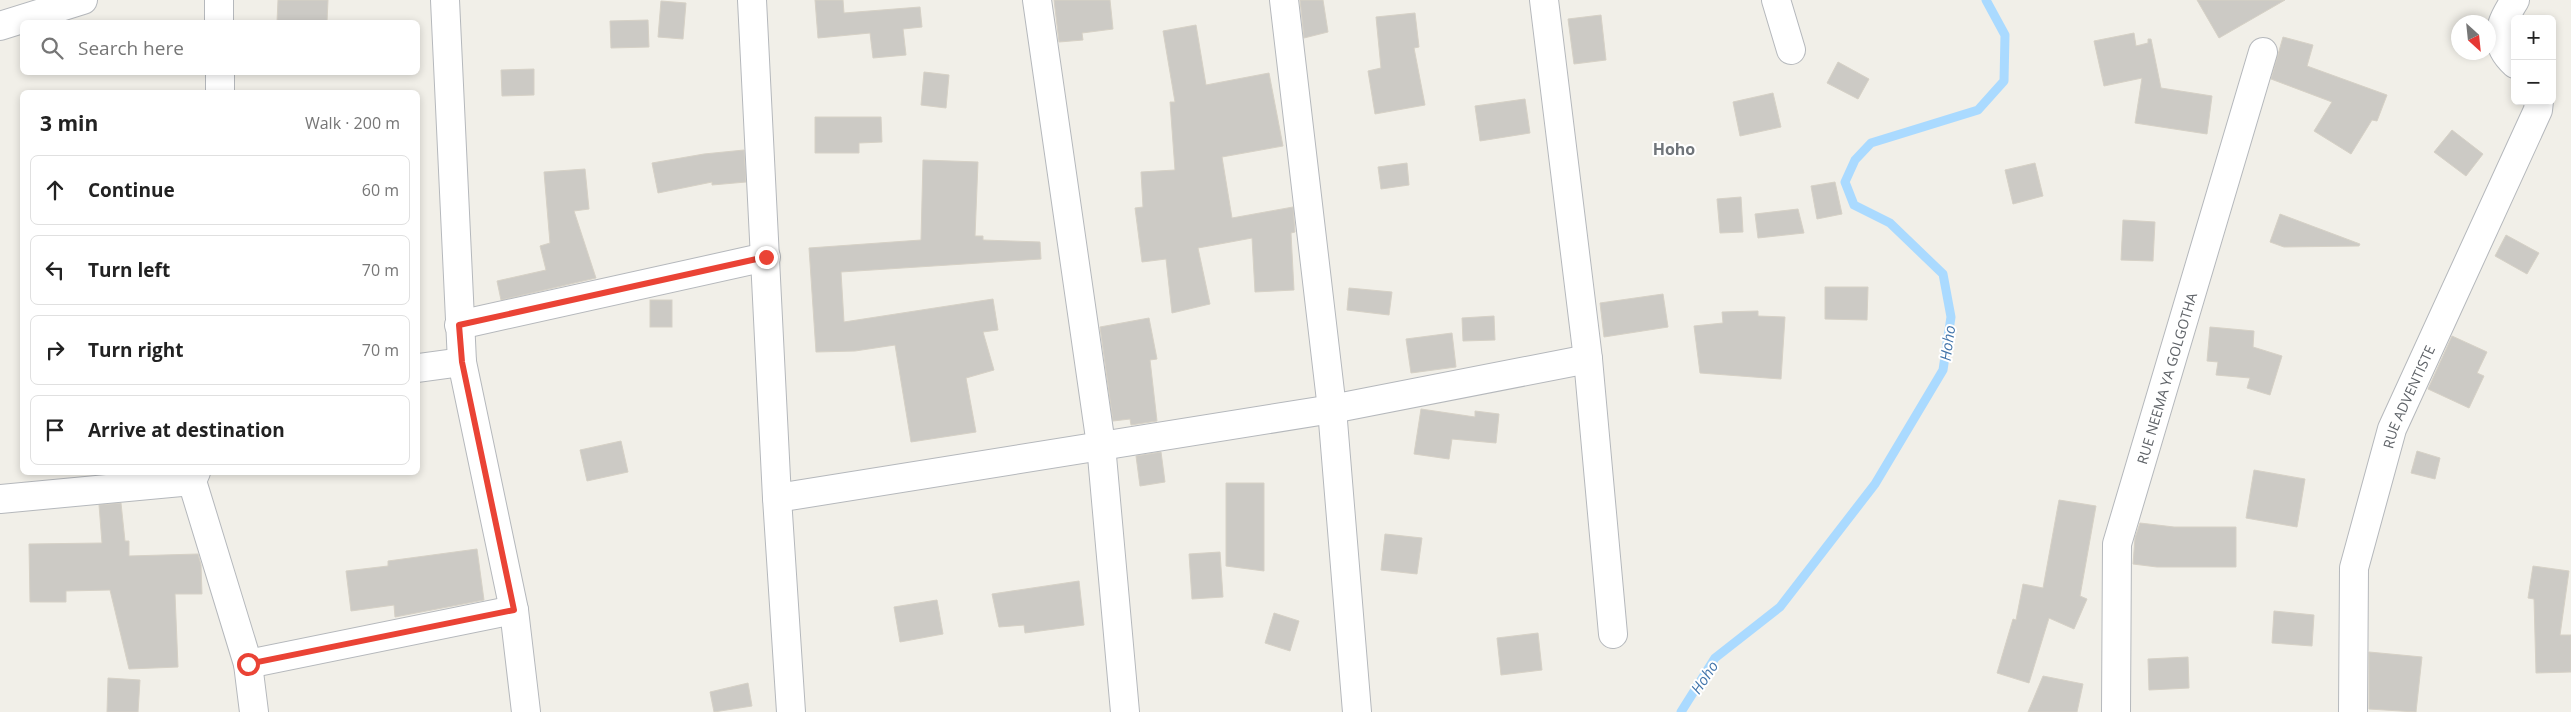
<!DOCTYPE html>
<meta charset="utf-8">
<style>
:root{--surface:#fff;--page:#f6f6f6;--text:#222;--muted:#767676;--line:#e0e0e0}
body{margin:0;font-family:"Open Sans",sans-serif;background:var(--page);color:var(--text)}
.controls{position:absolute;right:15px;top:15px;display:grid;overflow:hidden;border-radius:8px;box-shadow:0 2px 8px #0003}
.controls button{width:45px;height:45px;display:grid;place-items:center;padding:0;border:0;border-bottom:1px solid var(--line);background:var(--surface);color:var(--text);font:25px sans-serif}
.compass{position:absolute;left:2451px;top:15px;width:45px;height:45px;border-radius:50%;background:var(--surface);box-shadow:0 2px 8px #0003;rotate:153deg}
.stop{position:absolute;width:15px;height:15px;margin:-11px;border:4px solid #ea4335;border-radius:50%;background:#fff}
.stop.end{background:#ea4335;border-color:#fff;box-shadow:0 1px 5px #0008}
.list{margin:0;padding:0;list-style:none}
h2{display:flex;justify-content:space-between;align-items:center;height:65px;margin:0;padding:0 20px;font-size:21px}
h2 small{font-size:16px;font-weight:400;color:var(--muted)}
.list li{display:grid;grid-template-columns:32px 1fr auto;gap:15px;align-items:center;box-sizing:border-box;height:70px;margin:0 10px 10px;padding:0 10px;border:1px solid var(--line);border-radius:8px}
.list b{display:block;font-size:19px;white-space:nowrap}
.list em{font-size:16px;font-style:normal;color:var(--muted)}
.icon{flex:none;width:28px;height:28px;fill:none;stroke:currentColor;stroke-width:2;stroke-linecap:round;stroke-linejoin:round}
.map{position:relative;flex:none;width:2571px;height:712px;overflow:hidden}
.search{position:absolute;background:var(--surface);box-shadow:0 2px 8px #0003;left:20px;top:20px;width:400px;height:55px;display:flex;align-items:center;gap:12px;box-sizing:border-box;padding:0 18px;border-radius:8px;color:var(--muted);font-size:19px}
.panel{position:absolute;background:var(--surface);box-shadow:0 2px 8px #0003;left:20px;top:90px;width:400px;height:385px;border-radius:8px}
.map>svg:first-child{display:block}
.lines{fill:none;stroke-linecap:round;stroke-linejoin:round}
.stream{stroke:#aadaff;stroke-width:9}
.building{fill:#cccac5;stroke:#d6d1c6}
.minor-casing{stroke:#b5b8bc;stroke-width:30}
.minor{stroke:#fff;stroke-width:28}
.route{stroke:#ea4335;stroke-width:6}
.labels{text-anchor:middle;dominant-baseline:central;stroke-width:4;stroke-linejoin:round;paint-order:stroke}
.street-label{font-size:14px;fill:#5f6368;stroke:#fff}
.water-label{font-size:15px;font-style:italic;fill:#4174aa;stroke:#fff}
.quarter-label{font-size:16px;font-weight:bold;fill:#70757a;stroke:#fff}
</style>
<div class="map">
<svg width="2571" height="712" viewBox="0 0 2571 712">
<rect width="100%" height="100%" fill="#f1efe8"/>
<g class="lines">
<path class="stream" d="M 1681,712 L 1715,658 L 1780,607 L 1875,484 L 1943,370 L 1951,317 L 1943,274 L 1890,223 L 1854,205 L 1845,182 L 1855,160 L 1871,143 L 1978,110 L 2004,81 L 2005,35 L 1986,0"/>
</g>
<g class="building">
<path d="M 278,0 L 328,0 L 327,22 L 277,22 Z"/>
<path d="M 815,0 L 843,0 L 844,13 L 920,7 L 922,27 L 903,29 L 906,55 L 873,58 L 870,33 L 818,38 Z"/>
<path d="M 1054,0 L 1110,0 L 1113,29 L 1082,33 L 1083,40 L 1059,42 Z"/>
<path d="M 1300,0 L 1323,0 L 1328,32 L 1304,38 Z"/>
<path d="M 2197,0 L 2285,0 L 2219,38 Z"/>
<path d="M 661,1 L 686,3 L 683,39 L 658,37 Z"/>
<path d="M 1415,13 L 1419,47 L 1414,48 L 1425,105 L 1375,114 L 1368,71 L 1381,68 L 1376,17 Z"/>
<path d="M 1601,15 L 1606,60 L 1574,64 L 1568,19 Z"/>
<path d="M 648,20 L 649,47 L 611,48 L 610,21 Z"/>
<path d="M 1196,25 L 1206,85 L 1269,73 L 1283,146 L 1222,157 L 1232,218 L 1293,207 L 1295,232 L 1291,233 L 1294,290 L 1255,292 L 1252,238 L 1198,248 L 1210,304 L 1172,313 L 1166,259 L 1142,262 L 1135,208 L 1143,207 L 1141,172 L 1175,170 L 1170,102 L 1175,102 L 1163,31 Z"/>
<path d="M 2134,33 L 2136,46 L 2148,43 L 2148,39 L 2151,39 L 2161,88 L 2212,96 L 2207,134 L 2135,123 L 2142,78 L 2104,86 L 2094,41 Z"/>
<path d="M 2283,37 L 2313,45 L 2307,66 L 2387,95 L 2377,121 L 2372,120 L 2351,154 L 2314,131 L 2332,102 L 2271,79 Z"/>
<path d="M 1838,62 L 1869,79 L 1858,99 L 1827,83 Z"/>
<path d="M 534,69 L 534,95 L 502,96 L 501,70 Z"/>
<path d="M 924,72 L 949,75 L 946,108 L 921,105 Z"/>
<path d="M 1773,93 L 1781,127 L 1740,136 L 1733,102 Z"/>
<path d="M 1525,99 L 1530,133 L 1480,141 L 1475,106 Z"/>
<path d="M 815,117 L 881,117 L 882,142 L 859,143 L 859,153 L 815,153 Z"/>
<path d="M 2452,130 L 2483,154 L 2466,176 L 2434,152 Z"/>
<path d="M 744,150 L 746,182 L 712,185 L 712,182 L 658,193 L 652,163 L 704,154 Z"/>
<path d="M 923,160 L 978,162 L 975,236 L 983,236 L 983,240 L 1040,242 L 1041,259 L 841,272 L 844,322 L 993,299 L 998,330 L 983,332 L 994,370 L 966,378 L 976,432 L 911,442 L 895,345 L 855,351 L 816,352 L 809,248 L 921,240 Z"/>
<path d="M 1407,163 L 1409,185 L 1381,189 L 1378,167 Z"/>
<path d="M 2035,163 L 2043,196 L 2013,204 L 2005,170 Z"/>
<path d="M 585,169 L 589,209 L 574,211 L 596,278 L 501,300 L 497,281 L 546,270 L 540,246 L 550,243 L 544,172 Z"/>
<path d="M 1835,182 L 1842,214 L 1817,219 L 1811,186 Z"/>
<path d="M 1741,197 L 1743,232 L 1720,233 L 1717,199 Z"/>
<path d="M 1798,209 L 1804,233 L 1758,238 L 1755,214 Z"/>
<path d="M 2280,214 L 2360,244 L 2359,246 L 2284,247 L 2270,242 Z"/>
<path d="M 2123,220 L 2155,222 L 2153,261 L 2121,260 Z"/>
<path d="M 2506,235 L 2539,253 L 2527,274 L 2495,256 Z"/>
<path d="M 1825,287 L 1868,287 L 1867,320 L 1825,319 Z"/>
<path d="M 1349,288 L 1392,292 L 1389,315 L 1347,310 Z"/>
<path d="M 1663,294 L 1668,327 L 1604,337 L 1600,303 Z"/>
<rect x="650" y="300" width="22" height="27"/>
<path d="M 1758,311 L 1758,316 L 1785,317 L 1781,379 L 1700,373 L 1694,326 L 1723,323 L 1722,312 Z"/>
<path d="M 1494,316 L 1495,340 L 1463,341 L 1462,318 Z"/>
<path d="M 1149,318 L 1157,359 L 1150,360 L 1157,421 L 1131,425 L 1130,419 L 1113,421 L 1100,327 Z"/>
<path d="M 2210,327 L 2254,331 L 2253,347 L 2282,356 L 2270,395 L 2247,388 L 2250,378 L 2216,375 L 2218,362 L 2207,361 Z"/>
<path d="M 1452,333 L 1456,367 L 1411,373 L 1406,339 Z"/>
<path d="M 2452,336 L 2487,352 L 2477,373 L 2484,376 L 2469,408 L 2428,389 Z"/>
<path d="M 1421,409 L 1475,417 L 1475,411 L 1499,414 L 1496,443 L 1452,439 L 1449,459 L 1414,454 Z"/>
<path d="M 621,441 L 628,472 L 587,481 L 580,450 Z"/>
<path d="M 2417,451 L 2440,458 L 2435,479 L 2411,473 Z"/>
<path d="M 1161,452 L 1165,482 L 1140,486 L 1136,456 Z"/>
<path d="M 2254,470 L 2305,479 L 2297,527 L 2246,518 Z"/>
<path d="M 1226,483 L 1264,483 L 1264,571 L 1226,566 Z"/>
<path d="M 2059,500 L 2096,506 L 2080,596 L 2087,599 L 2074,629 L 2049,618 L 2029,683 L 1997,673 L 2013,619 L 2016,620 L 2023,584 L 2043,588 Z"/>
<path d="M 121,503 L 125,541 L 129,541 L 129,556 L 198,554 L 201,565 L 202,594 L 175,594 L 178,667 L 129,669 L 110,590 L 66,591 L 66,602 L 30,602 L 29,544 L 102,543 L 99,505 Z"/>
<path d="M 2140,523 L 2174,527 L 2236,527 L 2236,567 L 2157,567 L 2133,564 L 2135,538 Z"/>
<path d="M 1385,534 L 1422,538 L 1417,574 L 1381,570 Z"/>
<path d="M 477,549 L 484,600 L 395,617 L 394,605 L 351,611 L 346,571 L 388,566 L 388,561 Z"/>
<path d="M 1220,552 L 1223,597 L 1192,599 L 1189,554 Z"/>
<path d="M 2533,566 L 2569,571 L 2560,635 L 2571,635 L 2571,672 L 2536,673 L 2534,599 L 2528,598 Z"/>
<path d="M 1079,581 L 1084,625 L 1025,633 L 1024,625 L 999,627 L 992,594 Z"/>
<path d="M 937,600 L 943,634 L 900,642 L 894,607 Z"/>
<path d="M 2274,611 L 2314,615 L 2312,646 L 2272,643 Z"/>
<path d="M 1274,613 L 1299,621 L 1290,651 L 1265,643 Z"/>
<path d="M 1538,633 L 1542,670 L 1501,675 L 1497,638 Z"/>
<path d="M 2369,652 L 2422,657 L 2416,712 L 2369,709 Z"/>
<path d="M 2188,657 L 2189,688 L 2149,690 L 2148,659 Z"/>
<path d="M 2043,676 L 2083,684 L 2077,712 L 2028,712 Z"/>
<path d="M 108,678 L 140,680 L 138,712 L 107,712 Z"/>
<path d="M 748,683 L 752,706 L 714,712 L 710,692 Z"/>
</g>
<g class="lines">
<defs>
<g id="minor">
<path d="M 219,0 L 219,22"/>
<path d="M 445,0 L 462,362 L 514,610 L 526,712"/>
<path d="M 752,0 L 777,498 L 791,712"/>
<path d="M 1037,0 L 1101,445 L 1125,712"/>
<path d="M 1284,0 L 1332,409 L 1357,712"/>
<path d="M 1544,0 L 1588,359 L 1613,634"/>
<path d="M 1776,0 L 1791,50"/>
<path d="M 2515,0 C 2500,24 2491,42 2515,64"/>
<path d="M 0,26 L 83,0"/>
<path d="M 220,72 L 220,92"/>
<path d="M 459,325 L 766,257"/>
<path d="M 418,368 L 462,362"/>
<path d="M 196,472 L 192,481 L 248,664 L 254,712"/>
<path d="M 777,498 L 1332,409 L 1588,359"/>
<path d="M 0,499 L 192,481"/>
<path d="M 248,664 L 514,610"/>
<path id="s1" d="M 2116,712 L 2117,544 L 2263,52"/>
<path id="s2" d="M 2353,712 L 2354,568 L 2392,429 L 2538,110 L 2539,101"/>
</g>
</defs>
<use href="#minor" class="minor-casing"/>
<use href="#minor" class="minor"/>
</g>
<g class="lines">
<path class="route" d="M 248,664 L 514,610 L 462,362 L 459,325 L 766,257"/>
</g>
<g class="labels">
<g class="street-label">
<text stroke="none"><textPath href="#s1" startOffset="341">RUE NEEMA YA GOLGOTHA</textPath></text>
<text stroke="none"><textPath href="#s2" startOffset="324">RUE ADVENTISTE</textPath></text>
</g>
<g class="water-label">
<text transform="translate(1947 343) rotate(-82)">Hoho</text>
<text transform="translate(1704 677) rotate(-56)">Hoho</text>
</g>
<g class="quarter-label">
<text x="1674" y="149">Hoho</text>
</g>
</g>
</svg>
<div class="controls">
<button>+</button>
<button>−</button>
</div>
<svg class="compass" viewBox="-18 -18 36 36"><path d="M0-13l5 13h-10z" fill="#e53935"/><path d="M0 13l5-13h-10z" fill="#767676"/></svg>
<div class="stop" style="left:248px;top:664px"></div>
<div class="stop end" style="left:766px;top:257px"></div>
<div class="search"><svg class="icon" aria-label="search" viewBox="0 0 24 24"><circle cx="10" cy="10" r="6"/><path d="M15 15l6 6"/></svg>Search here</div>
<section class="panel">
<h2>3 min<small>Walk · 200 m</small></h2>
<ul class="list">
<li><svg class="icon" aria-label="ahead" viewBox="0 0 24 24"><path d="M12 20V5M6 11l6-6 6 6"/></svg><div><b>Continue</b></div><em>60 m</em></li>
<li><svg class="icon" aria-label="left" viewBox="0 0 24 24"><path d="M17 20v-9H6M10 6l-5 5 5 5"/></svg><div><b>Turn left</b></div><em>70 m</em></li>
<li><svg class="icon" aria-label="right" viewBox="0 0 24 24"><path d="M7 20v-9h11M14 6l5 5-5 5"/></svg><div><b>Turn right</b></div><em>70 m</em></li>
<li><svg class="icon" aria-label="arrive" viewBox="0 0 24 24"><path d="M6 21V4h12l-3 4 3 4H6"/></svg><div><b>Arrive at destination</b></div></li>
</ul>
</section>
</div>
